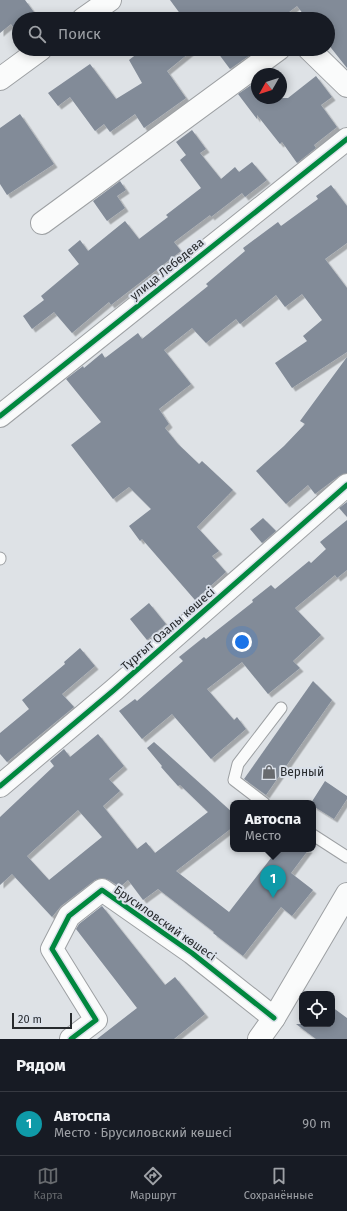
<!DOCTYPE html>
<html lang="ru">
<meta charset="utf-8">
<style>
:root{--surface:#171b24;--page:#242831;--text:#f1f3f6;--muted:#9ea1a6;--line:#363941;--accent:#676a6e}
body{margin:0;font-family:"Fira Sans",sans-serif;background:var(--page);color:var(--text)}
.controls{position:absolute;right:12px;bottom:12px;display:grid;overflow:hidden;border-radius:8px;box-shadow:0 2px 10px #0003}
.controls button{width:36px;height:36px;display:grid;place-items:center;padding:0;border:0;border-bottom:1px solid var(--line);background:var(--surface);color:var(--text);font:20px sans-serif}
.compass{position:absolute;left:251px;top:68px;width:36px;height:36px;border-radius:50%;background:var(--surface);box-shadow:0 2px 10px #0003;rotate:231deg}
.scale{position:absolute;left:12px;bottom:10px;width:60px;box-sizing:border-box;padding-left:4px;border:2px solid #272a2d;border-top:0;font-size:11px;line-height:14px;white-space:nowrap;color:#272a2d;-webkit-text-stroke:3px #dbe1ea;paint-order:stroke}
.you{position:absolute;left:242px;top:642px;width:14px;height:14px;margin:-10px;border:3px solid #fff;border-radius:50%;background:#1a73e8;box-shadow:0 0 0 6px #1a73e833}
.badge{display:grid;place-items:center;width:26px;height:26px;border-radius:50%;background:var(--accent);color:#fff;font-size:13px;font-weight:700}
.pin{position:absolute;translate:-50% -33px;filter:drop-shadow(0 1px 2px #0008)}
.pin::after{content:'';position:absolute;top:21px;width:14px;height:12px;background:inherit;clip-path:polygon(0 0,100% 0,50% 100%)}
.popup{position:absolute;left:230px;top:800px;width:86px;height:52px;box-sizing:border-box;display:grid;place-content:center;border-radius:8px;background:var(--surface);filter:drop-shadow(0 1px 3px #0005);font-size:13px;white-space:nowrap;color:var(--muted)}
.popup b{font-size:15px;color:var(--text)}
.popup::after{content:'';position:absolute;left:50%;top:100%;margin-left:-8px;border:8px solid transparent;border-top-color:var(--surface)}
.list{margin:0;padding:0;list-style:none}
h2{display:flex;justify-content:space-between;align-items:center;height:52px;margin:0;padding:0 16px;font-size:17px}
h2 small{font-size:13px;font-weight:400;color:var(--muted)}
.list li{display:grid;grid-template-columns:26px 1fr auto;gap:12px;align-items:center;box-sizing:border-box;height:64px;padding:0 16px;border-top:1px solid var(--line)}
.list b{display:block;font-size:15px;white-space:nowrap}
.list p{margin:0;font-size:13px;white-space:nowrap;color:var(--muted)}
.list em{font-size:13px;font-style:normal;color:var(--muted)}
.icon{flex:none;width:22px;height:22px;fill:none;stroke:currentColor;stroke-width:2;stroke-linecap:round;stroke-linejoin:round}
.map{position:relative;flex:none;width:347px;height:1039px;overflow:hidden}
.search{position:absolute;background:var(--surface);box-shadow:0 2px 10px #0003;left:12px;right:12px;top:12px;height:44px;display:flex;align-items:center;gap:10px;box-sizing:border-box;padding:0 14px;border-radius:22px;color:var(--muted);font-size:15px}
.sheet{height:116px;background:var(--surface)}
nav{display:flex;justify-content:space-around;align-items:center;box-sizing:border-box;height:56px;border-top:1px solid var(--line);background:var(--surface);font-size:11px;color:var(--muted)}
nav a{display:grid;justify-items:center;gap:2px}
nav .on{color:var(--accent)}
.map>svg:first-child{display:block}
.building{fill:#828b98;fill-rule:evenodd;filter:url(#shadow)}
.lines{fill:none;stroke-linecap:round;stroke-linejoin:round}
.lane-casing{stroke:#9da0a3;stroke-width:13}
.street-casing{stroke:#9da0a3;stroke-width:24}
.secondary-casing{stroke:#9da0a3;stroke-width:24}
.lane{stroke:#fafbfb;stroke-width:11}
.street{stroke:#fafbfb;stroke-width:22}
.secondary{stroke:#fafbfb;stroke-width:22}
.cycleway-casing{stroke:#dbe1ea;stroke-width:8}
.cycleway{stroke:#00873e;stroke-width:5}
.labels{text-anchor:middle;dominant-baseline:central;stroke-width:4;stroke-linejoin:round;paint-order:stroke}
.street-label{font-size:12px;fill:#272a2d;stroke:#dbe1ea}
.poi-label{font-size:12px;fill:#272a2d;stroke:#dbe1ea;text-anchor:start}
</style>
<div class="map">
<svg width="347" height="1039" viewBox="0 0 347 1039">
<defs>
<filter id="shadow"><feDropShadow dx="3.5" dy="3.5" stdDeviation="0" flood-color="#0004"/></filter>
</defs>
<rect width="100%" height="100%" fill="#dee2e6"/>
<g class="building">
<path d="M 0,0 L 25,0 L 36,15 L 31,19 L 19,19 L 19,27 L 15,30 L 11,24 L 0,33 Z"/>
<path d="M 170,0 L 347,0 L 347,68 L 328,44 L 328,19 L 307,19 L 297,6 L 280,19 L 184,19 Z"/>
<path d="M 143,49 L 194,49 L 167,71 L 186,98 L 144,128 L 135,114 L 110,132 L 104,124 L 95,131 L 70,97 L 58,106 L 48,93 L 90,64 L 116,99 L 142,83 L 129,60 Z"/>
<path d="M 215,49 L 245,49 L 250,55 L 230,69 Z"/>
<path d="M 316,76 L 332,97 L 321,105 L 337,127 L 314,145 L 316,148 L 297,163 L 282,142 L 280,144 L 257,115 L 257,119 L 238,94 L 257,81 L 257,98 L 288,98 Z"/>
<path d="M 20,114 L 54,164 L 7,195 L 0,184 L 0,128 Z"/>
<path d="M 192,130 L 206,149 L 200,153 L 221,179 L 235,167 L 239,172 L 252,162 L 267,180 L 245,197 L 242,193 L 211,217 L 210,215 L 174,242 L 181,251 L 111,305 L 109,302 L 72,333 L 54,312 L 32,329 L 23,316 L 44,300 L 41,296 L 79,264 L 68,250 L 80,240 L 88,251 L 125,221 L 139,239 L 168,217 L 166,215 L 201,188 L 180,160 L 186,155 L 176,142 Z"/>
<path d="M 120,181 L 126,190 L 117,196 L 125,208 L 107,221 L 93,201 Z"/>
<path d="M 331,185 L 347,206 L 347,243 L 325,259 L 347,288 L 347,352 L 292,388 L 275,363 L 307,341 L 303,336 L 322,320 L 302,294 L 285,307 L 276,295 L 240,324 L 236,319 L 206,343 L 192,328 L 164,350 L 191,384 L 159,409 L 169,424 L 165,428 L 178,444 L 199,464 L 202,461 L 233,490 L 197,527 L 219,551 L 212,556 L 226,572 L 195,600 L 142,539 L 140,541 L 129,526 L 151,509 L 129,487 L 113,499 L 71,445 L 101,422 L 66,379 L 83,366 L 84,368 L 102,353 L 105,358 L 138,333 L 142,339 L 208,286 L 206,284 L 245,251 L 243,248 L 278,222 L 281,226 L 318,199 L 316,196 Z"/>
<path d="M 347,357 L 347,473 L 339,476 L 315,494 L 308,485 L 286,504 L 256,471 L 284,446 L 305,424 L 300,421 Z"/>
<path d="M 347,502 L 347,517 L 339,508 Z"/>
<path d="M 263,518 L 276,531 L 262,543 L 250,529 Z"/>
<path d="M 347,520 L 347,570 L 337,578 L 335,575 L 295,608 L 321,635 L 293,661 L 300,668 L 268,694 L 242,662 L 207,689 L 234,720 L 237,717 L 246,729 L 211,759 L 172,714 L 142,739 L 119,711 L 135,699 L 137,701 L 183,661 L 179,657 L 204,637 L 206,639 L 253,602 L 252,600 L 271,585 L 275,589 L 309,561 L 311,563 L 326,549 L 320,542 Z"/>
<path d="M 149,603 L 166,624 L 147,640 L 130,619 Z"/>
<path d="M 80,648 L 95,666 L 62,694 L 74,707 L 7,762 L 0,754 L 0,733 L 29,709 L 22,700 L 65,664 L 64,662 Z"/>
<path d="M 313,681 L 332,700 L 266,795 L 244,779 Z"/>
<path d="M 98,734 L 124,766 L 109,779 L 120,791 L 103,806 L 137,849 L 146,842 L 155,853 L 208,812 L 180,785 L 178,786 L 161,767 L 162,766 L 147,748 L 154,742 L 233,813 L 233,827 L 176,871 L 229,912 L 278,849 L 309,849 L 291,873 L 313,890 L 292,916 L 281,907 L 243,956 L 213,933 L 214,932 L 158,889 L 143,900 L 128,880 L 120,887 L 109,880 L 102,878 L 95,880 L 61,906 L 52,917 L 12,874 L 0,885 L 0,817 L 54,766 L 50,761 L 64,749 L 70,757 ZM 78,810 L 102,837 L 49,880 L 27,856 Z"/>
<path d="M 325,781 L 347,796 L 347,799 L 334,819 L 313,806 L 313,803 L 311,803 Z"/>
<path d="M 102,906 L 165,985 L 175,977 L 205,1014 L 174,1039 L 97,1039 L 137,1008 L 76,929 L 79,924 Z"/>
<path d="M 332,1007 L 347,1018 L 347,1039 L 316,1039 L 296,1024 L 332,1024 Z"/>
</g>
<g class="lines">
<defs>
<g id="lane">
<path d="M 0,558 L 0,559"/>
<path d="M 264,803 L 234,780 L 238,764 L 281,708"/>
<path d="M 313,835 L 347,857"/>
</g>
<g id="street">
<path d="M 83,19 L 110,0"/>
<path d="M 309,49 L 347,86"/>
<path d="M 0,79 L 41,49"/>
<path d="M 42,223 L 279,49"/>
<path d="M 0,416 L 347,139"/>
<path d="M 0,786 L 114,690 L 347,485"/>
<path d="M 71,1039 L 96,1020 L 52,949 L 69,916 L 102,890 L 192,953 L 274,1018"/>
</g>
<path id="secondary" d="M 259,1039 L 274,1018 L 347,894"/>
</defs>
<use href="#lane" class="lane-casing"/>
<use href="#street" class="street-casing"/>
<use href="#secondary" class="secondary-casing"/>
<use href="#lane" class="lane"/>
<use href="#street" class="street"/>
<use href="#secondary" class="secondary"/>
<defs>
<g id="cycleway">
<path d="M 0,416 L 347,139"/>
<path d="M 0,786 L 114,690 L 347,485"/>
<path d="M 71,1039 L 96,1020 L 52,949 L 69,916 L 102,890 L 192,953 L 274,1018"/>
</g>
</defs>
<use href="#cycleway" class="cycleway-casing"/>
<use href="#cycleway" class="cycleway"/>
</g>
<defs>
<symbol id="shop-bare" viewBox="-9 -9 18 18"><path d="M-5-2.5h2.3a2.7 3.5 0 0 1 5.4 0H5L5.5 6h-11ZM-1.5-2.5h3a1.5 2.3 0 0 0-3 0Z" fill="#676a6e" stroke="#dbe1ea" stroke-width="2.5" paint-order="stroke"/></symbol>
</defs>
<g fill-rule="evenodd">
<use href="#shop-bare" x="259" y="762" width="20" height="20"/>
</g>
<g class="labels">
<g class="street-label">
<text transform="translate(167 269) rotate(-39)">улица Лебедева</text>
<text transform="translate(168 629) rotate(-41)">Тұрғыт Озалы көшесі</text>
<text transform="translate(165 923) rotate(35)">Брусиловский көшесі</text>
</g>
<g class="poi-label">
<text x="280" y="772">Верный</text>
</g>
</g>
</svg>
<div class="controls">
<button><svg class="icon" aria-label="locate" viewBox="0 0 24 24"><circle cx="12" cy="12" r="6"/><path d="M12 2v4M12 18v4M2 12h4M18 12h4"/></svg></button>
</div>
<svg class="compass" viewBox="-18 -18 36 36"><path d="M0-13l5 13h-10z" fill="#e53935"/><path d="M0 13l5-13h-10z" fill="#9ea1a6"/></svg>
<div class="scale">20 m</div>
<div class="you"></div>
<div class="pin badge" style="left:273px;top:898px;background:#0f9aa8">1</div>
<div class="popup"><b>Автоспа</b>Место</div>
<div class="search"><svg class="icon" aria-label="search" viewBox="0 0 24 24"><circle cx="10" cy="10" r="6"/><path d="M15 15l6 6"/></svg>Поиск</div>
</div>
<section class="sheet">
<h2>Рядом<small></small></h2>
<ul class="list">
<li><span class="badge" style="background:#0f9aa8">1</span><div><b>Автоспа</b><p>Место · Брусиловский көшесі</p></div><em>90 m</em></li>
</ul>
</section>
<nav>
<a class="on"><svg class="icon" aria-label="map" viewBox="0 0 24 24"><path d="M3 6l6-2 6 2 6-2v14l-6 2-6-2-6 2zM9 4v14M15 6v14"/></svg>Карта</a>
<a><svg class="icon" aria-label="directions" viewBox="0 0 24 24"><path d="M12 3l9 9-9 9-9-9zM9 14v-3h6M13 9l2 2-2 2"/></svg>Маршрут</a>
<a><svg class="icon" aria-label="saved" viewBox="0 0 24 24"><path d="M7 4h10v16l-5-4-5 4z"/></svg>Сохранённые</a>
</nav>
